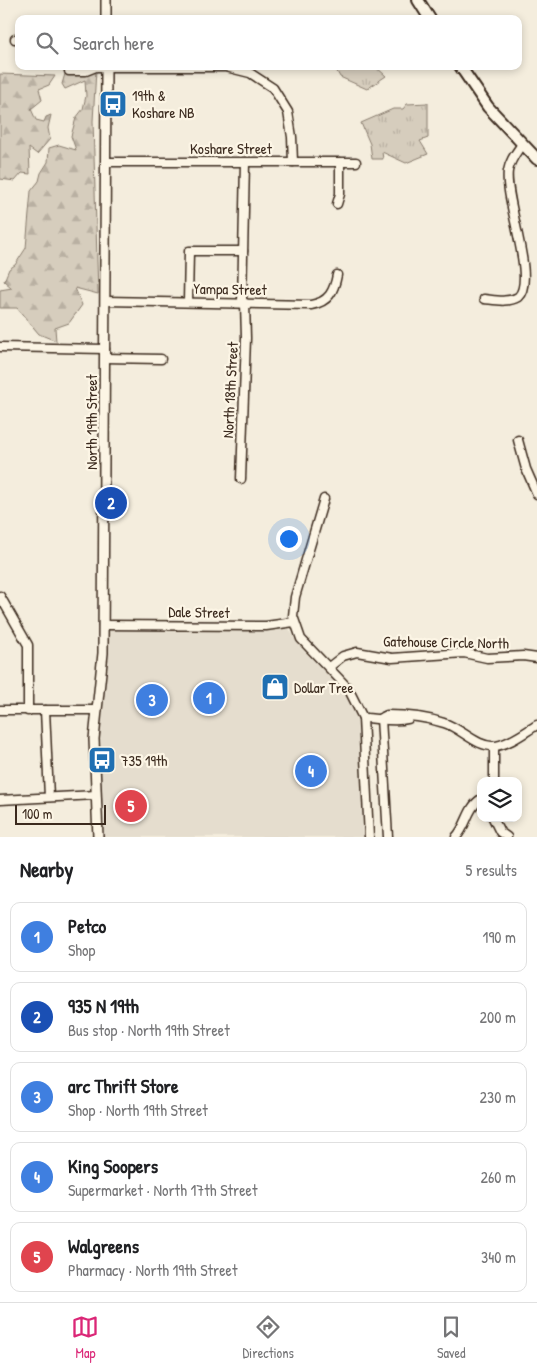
<!DOCTYPE html>
<meta charset="utf-8">
<style>
:root{--surface:#fff;--page:#f6f6f6;--text:#202124;--muted:#757577;--line:#e0e0e0;--accent:#db2777}
body{margin:0;font-family:"Patrick Hand",sans-serif;background:var(--page);color:var(--text)}
.controls{position:absolute;right:15px;bottom:15px;display:grid;overflow:hidden;border-radius:10px;box-shadow:0 2px 8px #0003}
.controls button{width:45px;height:45px;display:grid;place-items:center;padding:0;border:0;border-bottom:1px solid var(--line);background:var(--surface);color:var(--text);font:25px sans-serif}
.scale{position:absolute;left:15px;bottom:12px;width:91px;box-sizing:border-box;padding-left:5px;border:2px solid #3b2a1e;border-top:0;font-size:14px;line-height:18px;white-space:nowrap;color:#3b2a1e;-webkit-text-stroke:4px #fcf5e5;paint-order:stroke}
.you{position:absolute;left:288px;top:538px;width:18px;height:18px;margin:-12px;border:4px solid #fff;border-radius:50%;background:#1a73e8;box-shadow:0 0 0 8px #1a73e833}
.badge{display:grid;place-items:center;width:32px;height:32px;border-radius:50%;background:var(--accent);color:#fff;font-size:16px;font-weight:700}
.pin{position:absolute;translate:-50% -50%;border:2px solid #fff;box-shadow:0 1px 5px #0006}
.list{margin:0;padding:0;list-style:none}
h2{display:flex;justify-content:space-between;align-items:center;height:65px;margin:0;padding:0 20px;font-size:21px}
h2 small{font-size:16px;font-weight:400;color:var(--muted)}
.list li{display:grid;grid-template-columns:32px 1fr auto;gap:15px;align-items:center;box-sizing:border-box;height:70px;margin:0 10px 10px;padding:0 10px;border:1px solid var(--line);border-radius:10px}
.list b{display:block;font-size:19px;white-space:nowrap}
.list p{margin:0;font-size:16px;white-space:nowrap;color:var(--muted)}
.list em{font-size:16px;font-style:normal;color:var(--muted)}
.icon{flex:none;width:28px;height:28px;fill:none;stroke:currentColor;stroke-width:2;stroke-linecap:round;stroke-linejoin:round}
.map{position:relative;flex:none;width:537px;height:837px;overflow:hidden}
.search{position:absolute;background:var(--surface);box-shadow:0 2px 8px #0003;left:15px;right:15px;top:15px;height:55px;display:flex;align-items:center;gap:12px;box-sizing:border-box;padding:0 18px;border-radius:10px;color:var(--muted);font-size:19px}
.sheet{height:465px;background:var(--surface)}
nav{display:flex;justify-content:space-around;align-items:center;box-sizing:border-box;height:70px;border-top:1px solid var(--line);background:var(--surface);font-size:14px;color:var(--muted)}
nav a{display:grid;justify-items:center;gap:2px}
nav .on{color:var(--accent)}
.map>svg:first-child{display:block}
.built{fill:#e5ddce}
.grass{fill:url(#grass-tufts);stroke:#887c6e}
.forest{fill:url(#forest-firs);stroke:#887c6e}
.lines{fill:none;stroke-linecap:round;stroke-linejoin:round}
.minor-casing{stroke:#3b2a1e;stroke-width:11}
.tertiary-casing{stroke:#3b2a1e;stroke-width:12}
.secondary-casing{stroke:#3b2a1e;stroke-width:14}
.minor{stroke:#fcf5e5;stroke-width:8}
.tertiary{stroke:#fcf5e5;stroke-width:9}
.secondary{stroke:#fcf5e5;stroke-width:10}
.labels{text-anchor:middle;dominant-baseline:central;stroke-width:4.5;stroke-linejoin:round;paint-order:stroke}
.poi-label{font-size:15px;fill:#3b2a1e;stroke:#fcf5e5;text-anchor:start}
.street-label{font-size:15px;fill:#3b2a1e;stroke:#fcf5e5}
</style>
<div class="map">
<svg width="537" height="837" viewBox="0 0 537 837">
<defs>
<pattern id="grass-tufts" width="24" height="20" patternUnits="userSpaceOnUse" patternTransform="scale(1.25)"><rect width="24" height="20" fill="#d6cdbd"/><path d="M3 7l-1-3M5 7V3M7 7l1-3M15 17l-1-3M17 17v-4M19 17l1-3" fill="none" stroke="#b9b0a2"/></pattern>
<pattern id="forest-firs" width="22" height="20" patternUnits="userSpaceOnUse" patternTransform="scale(1.25)"><rect width="22" height="20" fill="#d6cdbd"/><path d="M5 1l3.5 6h-7zM16 11l3.5 6h-7z" fill="#b9b0a2"/></pattern>
</defs>
<rect width="100%" height="100%" fill="#f4eddd"/>
<filter id="ink" filterUnits="userSpaceOnUse"><feTurbulence type="fractalNoise" baseFrequency=".02" numOctaves="2"/><feDisplacementMap in="SourceGraphic" scale="10" xChannelSelector="R" yChannelSelector="G"/><feConvolveMatrix kernelMatrix="1 2 1 2 8 2 1 2 1" color-interpolation-filters="sRGB"/></filter>
<g filter="url(#ink)">
<path class="built" d="M 288,627 L 300,647 L 345,692 L 353,704 L 358,725 L 363,837 L 104,837 L 98,735 L 103,714 L 108,629 L 274,631 Z"/>
<g class="grass">
<path d="M 334,66 L 375,66 L 386,76 L 367,89 L 340,77 Z"/>
<path d="M 428,103 L 428,138 L 420,141 L 428,154 L 406,163 L 382,152 L 383,159 L 372,159 L 370,144 L 361,123 L 393,109 L 403,109 L 407,104 Z"/>
</g>
<g class="forest">
<path d="M 96,70 L 93,121 L 98,294 L 75,288 L 82,305 L 69,323 L 55,328 L 56,341 L 39,334 L 17,308 L 0,308 L 0,290 L 12,288 L 4,281 L 9,269 L 15,265 L 26,248 L 31,191 L 39,181 L 41,173 L 48,162 L 49,148 L 59,145 L 76,150 L 71,136 L 76,118 L 83,109 L 86,96 L 85,80 L 65,89 L 62,84 L 65,74 L 86,74 Z"/>
<path d="M 0,74 L 55,76 L 49,85 L 39,89 L 42,100 L 31,109 L 36,120 L 44,122 L 46,117 L 51,115 L 48,128 L 50,139 L 37,154 L 29,148 L 30,174 L 22,173 L 15,181 L 0,179 Z"/>
</g>
<g class="lines">
<defs>
<g id="minor">
<path d="M 15,39 L 19,39"/>
<path d="M 69,66 L 69,71 L 86,71 L 96,67 L 226,67 L 250,73 L 273,88 L 288,112 L 292,137 L 293,162"/>
<path d="M 106,162 L 356,162"/>
<path d="M 337,204 L 340,194 L 340,162"/>
<path d="M 484,299 C 495,300 508,303 518,297 C 537,280 504,199 508,171 C 510,160 516,153 522,144"/>
<path d="M 106,301 L 311,305 C 329,302 334,291 337,275"/>
<path d="M 188,302 L 189,251 L 243,251"/>
<path d="M 242,303 L 245,162"/>
<path d="M 0,347 L 105,349"/>
<path d="M 105,358 L 161,359"/>
<path d="M 518,440 L 526,469 L 537,494"/>
<path d="M 241,479 L 246,338 L 245,303"/>
<path d="M 324,499 L 295,597 L 293,616 L 301,639 L 348,688 L 363,718 L 369,837"/>
<path d="M 0,596 L 28,645 L 28,711"/>
<path d="M 103,625 L 266,626 L 294,622"/>
<path d="M 329,667 L 343,656 L 357,652 L 392,658 L 464,653 L 487,658 L 523,656 L 537,658"/>
<path d="M 0,710 L 97,710"/>
<path d="M 45,710 L 49,797"/>
<path d="M 363,718 C 378,718 393,723 408,719"/>
<path d="M 381,718 L 387,715 C 405,715 426,717 444,723 C 461,728 477,748 496,746 C 510,744 525,732 537,725"/>
<path d="M 381,718 L 388,837"/>
<path d="M 494,746 L 494,781"/>
<path d="M 0,800 L 96,795"/>
<path d="M 493,818 L 500,832 L 507,837"/>
<path d="M 456,837 C 467,826 467,808 481,799"/>
</g>
<g id="tertiary">
<path d="M 106,19 L 106,0"/>
<path d="M 98,837 L 94,739 L 103,653 L 106,66"/>
</g>
<g id="secondary">
<path d="M 418,0 L 430,19"/>
<path d="M 460,66 L 488,107 L 537,159"/>
</g>
</defs>
<use href="#minor" class="minor-casing"/>
<use href="#tertiary" class="tertiary-casing"/>
<use href="#secondary" class="secondary-casing"/>
<use href="#minor" class="minor"/>
<use href="#tertiary" class="tertiary"/>
<use href="#secondary" class="secondary"/>
</g>
</g>
<defs>
<symbol id="bus-square" viewBox="-11 -11 22 22"><rect x="-9" y="-9" width="18" height="18" rx="4" fill="#1f6fb2" stroke="#fcf5e5"/><path d="M-5-6H5V4H4V6H2V4H-2V6H-4V4H-5ZM-3.5-4V0h7V-4ZM-3.5 1.2v1.5H-2V1.2ZM2 1.2v1.5H3.5V1.2Z" fill="#fff"/></symbol>
<symbol id="shop-square" viewBox="-11 -11 22 22"><rect x="-9" y="-9" width="18" height="18" rx="4" fill="#1f6fb2" stroke="#fcf5e5"/><path d="M-5-2.5h2.3a2.7 3.5 0 0 1 5.4 0H5L5.5 6h-11ZM-1.5-2.5h3a1.5 2.3 0 0 0-3 0Z" fill="#fff"/></symbol>
</defs>
<g fill-rule="evenodd">
<use href="#bus-square" x="97" y="88" width="32" height="32"/>
<use href="#shop-square" x="259" y="671" width="32" height="32"/>
<use href="#bus-square" x="86" y="744" width="32" height="32"/>
</g>
<g class="labels">
<g class="poi-label">
<text x="132" y="95">19th &amp;<tspan x="132" dy="17">Koshare NB</tspan></text>
<text x="294" y="687">Dollar Tree</text>
<text x="121" y="760">735 19th</text>
</g>
<g class="street-label">
<text x="231" y="148">Koshare Street</text>
<text transform="translate(230 289) rotate(1)">Yampa Street</text>
<text transform="translate(230 390) rotate(-87)">North 18th Street</text>
<text transform="translate(91 422) rotate(-90)">North 19th Street</text>
<text transform="translate(199 612) rotate(1)">Dale Street</text>
<text transform="translate(446 642) rotate(1)">Gatehouse Circle North</text>
</g>
</g>
</svg>
<div class="controls">
<button><svg class="icon" aria-label="layers" viewBox="0 0 24 24"><path d="M12 4l9 5-9 5-9-5zM3 14l9 5 9-5"/></svg></button>
</div>
<div class="scale">100 m</div>
<div class="you"></div>
<div class="pin badge" style="left:209px;top:698px;background:#3f7fe0">1</div>
<div class="pin badge" style="left:111px;top:503px;background:#1a4fb4">2</div>
<div class="pin badge" style="left:152px;top:700px;background:#3f7fe0">3</div>
<div class="pin badge" style="left:311px;top:771px;background:#3f7fe0">4</div>
<div class="pin badge" style="left:131px;top:806px;background:#e0444e">5</div>
<div class="search"><svg class="icon" aria-label="search" viewBox="0 0 24 24"><circle cx="10" cy="10" r="6"/><path d="M15 15l6 6"/></svg>Search here</div>
</div>
<section class="sheet">
<h2>Nearby<small>5 results</small></h2>
<ul class="list">
<li><span class="badge" style="background:#3f7fe0">1</span><div><b>Petco</b><p>Shop</p></div><em>190 m</em></li>
<li><span class="badge" style="background:#1a4fb4">2</span><div><b>935 N 19th</b><p>Bus stop · North 19th Street</p></div><em>200 m</em></li>
<li><span class="badge" style="background:#3f7fe0">3</span><div><b>arc Thrift Store</b><p>Shop · North 19th Street</p></div><em>230 m</em></li>
<li><span class="badge" style="background:#3f7fe0">4</span><div><b>King Soopers</b><p>Supermarket · North 17th Street</p></div><em>260 m</em></li>
<li><span class="badge" style="background:#e0444e">5</span><div><b>Walgreens</b><p>Pharmacy · North 19th Street</p></div><em>340 m</em></li>
</ul>
</section>
<nav>
<a class="on"><svg class="icon" aria-label="map" viewBox="0 0 24 24"><path d="M3 6l6-2 6 2 6-2v14l-6 2-6-2-6 2zM9 4v14M15 6v14"/></svg>Map</a>
<a><svg class="icon" aria-label="directions" viewBox="0 0 24 24"><path d="M12 3l9 9-9 9-9-9zM9 14v-3h6M13 9l2 2-2 2"/></svg>Directions</a>
<a><svg class="icon" aria-label="saved" viewBox="0 0 24 24"><path d="M7 4h10v16l-5-4-5 4z"/></svg>Saved</a>
</nav>
